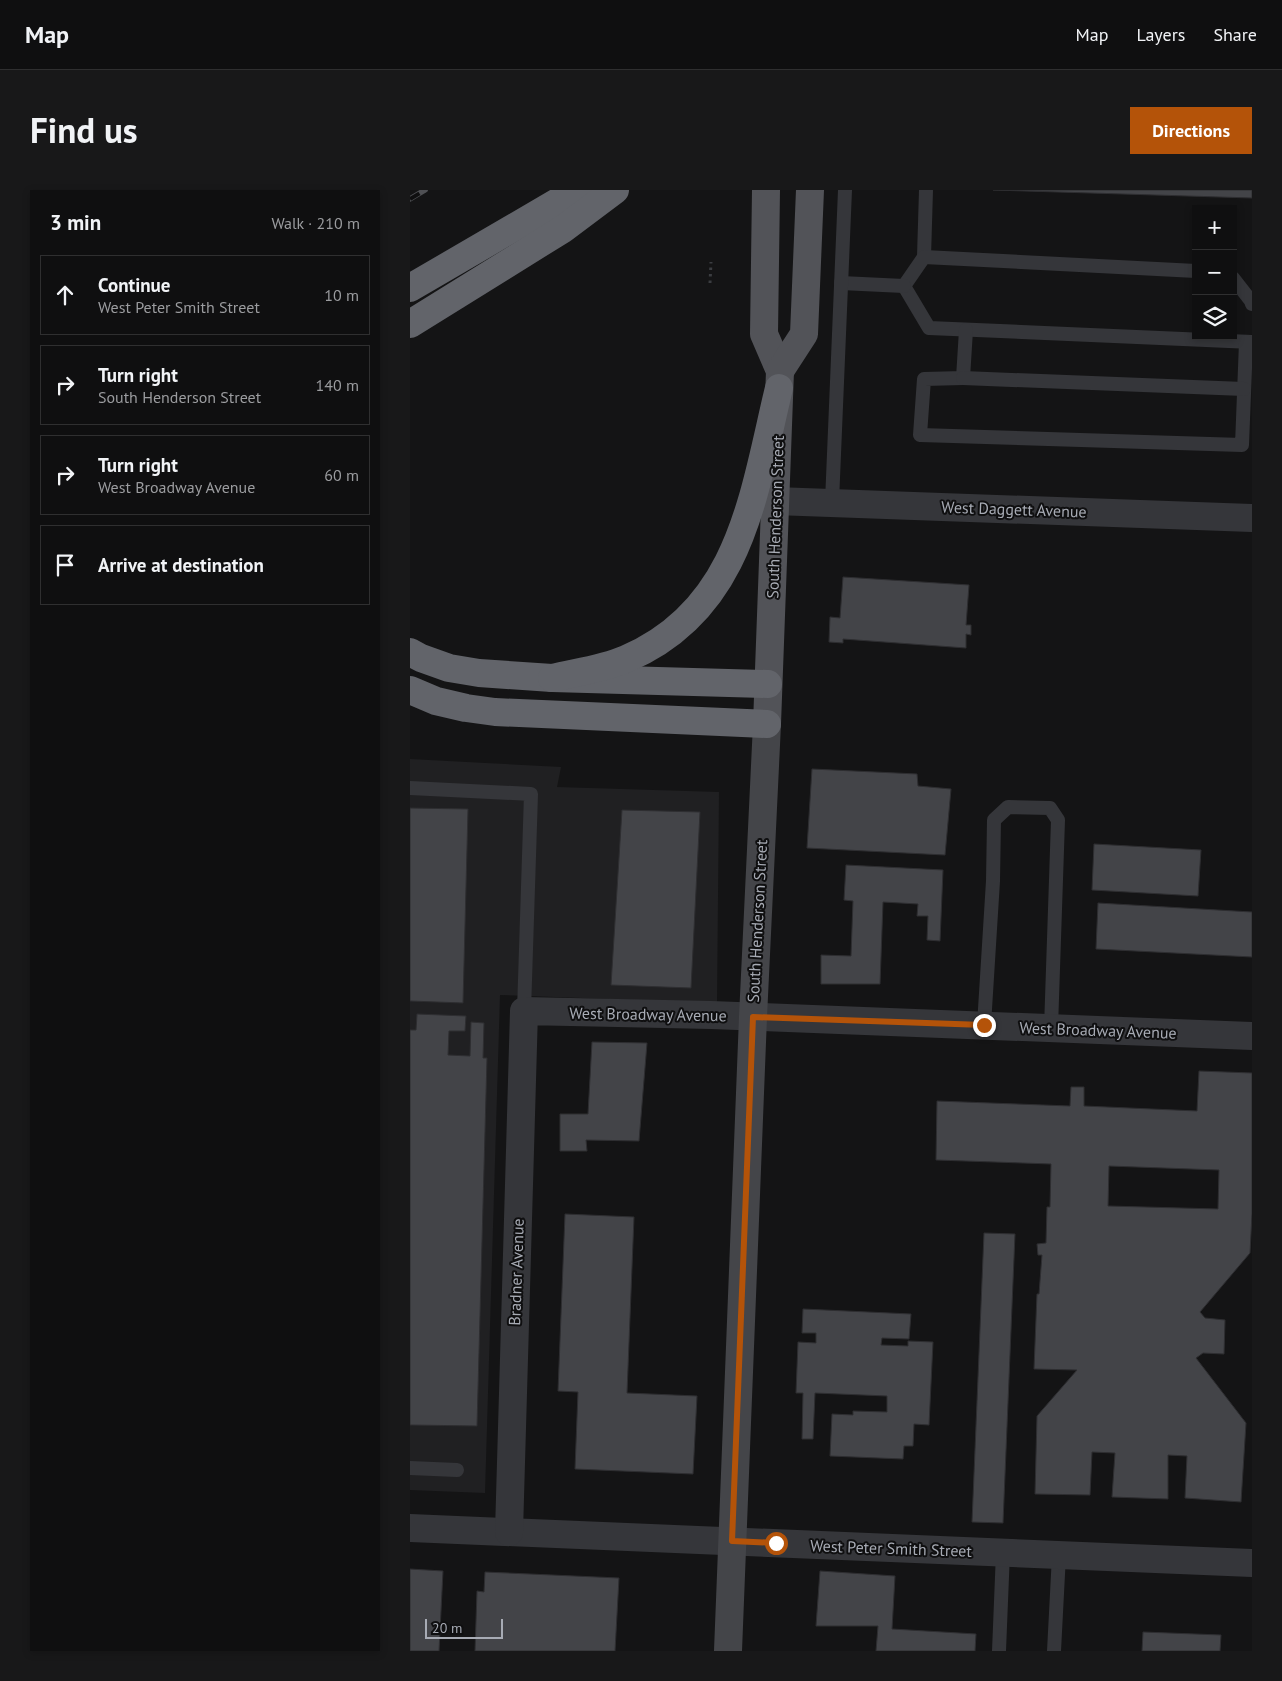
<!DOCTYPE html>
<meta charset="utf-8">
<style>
:root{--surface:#0f0f10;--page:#181819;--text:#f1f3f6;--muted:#9b9c9f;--line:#2f2f30;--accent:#b45309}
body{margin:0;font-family:"PT Sans",sans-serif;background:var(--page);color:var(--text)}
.controls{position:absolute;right:15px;top:15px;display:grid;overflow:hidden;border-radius:0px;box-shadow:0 2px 8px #0003}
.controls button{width:45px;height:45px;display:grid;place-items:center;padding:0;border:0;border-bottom:1px solid var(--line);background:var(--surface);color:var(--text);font:25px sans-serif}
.scale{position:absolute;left:15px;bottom:12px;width:78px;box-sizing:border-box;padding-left:5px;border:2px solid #a7abb4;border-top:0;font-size:14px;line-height:18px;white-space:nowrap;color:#a7abb4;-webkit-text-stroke:4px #0f0f10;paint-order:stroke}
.stop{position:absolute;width:15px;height:15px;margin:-11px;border:4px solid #b45309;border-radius:50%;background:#fff}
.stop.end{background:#b45309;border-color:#fff;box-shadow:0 1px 5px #0008}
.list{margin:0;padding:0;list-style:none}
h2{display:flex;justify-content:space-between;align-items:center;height:65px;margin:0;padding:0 20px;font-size:21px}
h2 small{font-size:16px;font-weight:400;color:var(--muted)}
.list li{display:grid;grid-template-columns:32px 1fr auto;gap:15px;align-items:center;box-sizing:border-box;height:80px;margin:0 10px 10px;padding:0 10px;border:1px solid var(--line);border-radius:0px}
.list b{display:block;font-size:19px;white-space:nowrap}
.list p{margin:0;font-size:16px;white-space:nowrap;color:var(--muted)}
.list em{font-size:16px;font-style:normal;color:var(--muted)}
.icon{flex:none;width:28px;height:28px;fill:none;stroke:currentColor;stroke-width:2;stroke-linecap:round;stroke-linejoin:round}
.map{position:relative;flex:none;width:842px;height:1461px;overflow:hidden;border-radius:0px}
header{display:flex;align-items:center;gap:30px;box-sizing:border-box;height:70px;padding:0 25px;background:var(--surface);border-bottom:1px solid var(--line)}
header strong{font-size:24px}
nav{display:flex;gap:28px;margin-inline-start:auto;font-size:18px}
.intro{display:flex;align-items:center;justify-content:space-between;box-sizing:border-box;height:120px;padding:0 30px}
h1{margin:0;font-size:35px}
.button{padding:12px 22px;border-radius:0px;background:var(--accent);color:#fff;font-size:18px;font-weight:700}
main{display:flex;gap:30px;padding:0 30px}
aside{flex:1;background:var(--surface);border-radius:0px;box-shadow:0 2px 8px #0003}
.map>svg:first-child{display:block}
.built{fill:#202022}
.building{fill:#434448;stroke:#2e2e31;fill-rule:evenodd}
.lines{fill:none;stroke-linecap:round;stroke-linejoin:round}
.path{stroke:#3b3d41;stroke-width:3;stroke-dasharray:2.5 4;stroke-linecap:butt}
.lane{stroke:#35363a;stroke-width:14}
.street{stroke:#35363a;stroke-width:28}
.secondary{stroke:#444549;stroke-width:28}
.primary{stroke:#525358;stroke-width:28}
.highway{stroke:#62646a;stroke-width:28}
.rail-casing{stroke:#4f5054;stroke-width:5.5}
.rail{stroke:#0f0f10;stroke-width:4;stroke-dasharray:11;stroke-linecap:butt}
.route{stroke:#b45309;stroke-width:6}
.labels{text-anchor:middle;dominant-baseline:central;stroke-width:4;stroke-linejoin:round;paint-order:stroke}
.street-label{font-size:16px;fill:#a7abb4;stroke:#0f0f10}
</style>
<header>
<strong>Map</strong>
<nav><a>Map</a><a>Layers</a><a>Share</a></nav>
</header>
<div class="intro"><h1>Find us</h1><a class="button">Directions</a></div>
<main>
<aside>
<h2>3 min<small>Walk · 210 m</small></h2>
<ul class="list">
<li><svg class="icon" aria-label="ahead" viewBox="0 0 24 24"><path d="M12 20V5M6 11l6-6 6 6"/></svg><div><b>Continue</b><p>West Peter Smith Street</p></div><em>10 m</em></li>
<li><svg class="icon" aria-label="right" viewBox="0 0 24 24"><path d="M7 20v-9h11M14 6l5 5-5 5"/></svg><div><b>Turn right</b><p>South Henderson Street</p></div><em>140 m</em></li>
<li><svg class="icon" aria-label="right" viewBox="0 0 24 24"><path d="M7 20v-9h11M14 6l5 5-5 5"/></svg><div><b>Turn right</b><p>West Broadway Avenue</p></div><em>60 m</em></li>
<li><svg class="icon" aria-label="arrive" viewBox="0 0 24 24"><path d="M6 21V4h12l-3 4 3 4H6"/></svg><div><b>Arrive at destination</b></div></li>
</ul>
</aside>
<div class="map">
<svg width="842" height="1461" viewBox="0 0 842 1461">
<rect width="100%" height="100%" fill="#141415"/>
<path class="built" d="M 0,569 L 151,577 L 147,597 L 309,602 L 307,813 L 90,805 L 75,1303 L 0,1300 Z"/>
<g class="building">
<path d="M 583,0 L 842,0 L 842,8 Z"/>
<path d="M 433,387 L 559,395 L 556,435 L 561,435 L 561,445 L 556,444 L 556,458 L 433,449 L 433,453 L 419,452 L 420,427 L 430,428 Z"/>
<path d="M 402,579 L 507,584 L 508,596 L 541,599 L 535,665 L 397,658 Z"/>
<path d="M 0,618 L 58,619 L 53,813 L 0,811 Z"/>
<path d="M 212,620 L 290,622 L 281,798 L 201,795 Z"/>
<path d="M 684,654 L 791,660 L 788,706 L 682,700 Z"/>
<path d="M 436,675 L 533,680 L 530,751 L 517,750 L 518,726 L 507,726 L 508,714 L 473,712 L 470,794 L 411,794 L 411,765 L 441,766 L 443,711 L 434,710 Z"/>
<path d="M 688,713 L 842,722 L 842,767 L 686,759 Z"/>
<path d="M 7,824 L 56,826 L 55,841 L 39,841 L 38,865 L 60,866 L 61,832 L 74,833 L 73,868 L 77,868 L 67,1236 L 0,1235 L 0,840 L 6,840 Z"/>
<path d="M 182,852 L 237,853 L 229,951 L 176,950 L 177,961 L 150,961 L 150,924 L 178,924 Z"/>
<path d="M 789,881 L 842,883 L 842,1024 L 840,1063 L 790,1122 L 795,1128 L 815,1130 L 814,1164 L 793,1163 L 786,1168 L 836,1233 L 831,1312 L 775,1308 L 777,1266 L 758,1265 L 758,1309 L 702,1307 L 705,1263 L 682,1262 L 680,1305 L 625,1304 L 627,1226 L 667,1180 L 624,1179 L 627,1104 L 629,1104 L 632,1065 L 628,1065 L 627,1054 L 636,1053 L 637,1017 L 640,1017 L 641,974 L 526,970 L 527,911 L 660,916 L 661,897 L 674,897 L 674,916 L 787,921 ZM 699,976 L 809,980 L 808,1019 L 698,1016 Z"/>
<path d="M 155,1024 L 224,1027 L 217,1203 L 287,1206 L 283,1284 L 165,1279 L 168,1202 L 148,1201 Z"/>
<path d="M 574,1043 L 605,1044 L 593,1333 L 562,1332 Z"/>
<path d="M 393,1119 L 501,1124 L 499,1149 L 472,1148 L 471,1155 L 498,1156 L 498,1151 L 523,1152 L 519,1235 L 504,1234 L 503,1256 L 494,1256 L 493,1269 L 420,1266 L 422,1224 L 443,1225 L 443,1221 L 477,1222 L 477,1206 L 405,1203 L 403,1249 L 392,1249 L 393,1203 L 386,1203 L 388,1152 L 406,1153 L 406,1143 L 392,1143 Z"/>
<path d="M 0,1379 L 33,1381 L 29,1461 L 0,1461 Z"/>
<path d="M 410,1381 L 485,1386 L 482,1439 L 566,1444 L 565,1461 L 466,1461 L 468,1436 L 406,1436 Z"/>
<path d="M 75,1382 L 209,1388 L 205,1461 L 65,1461 L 67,1401 L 74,1402 Z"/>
<path d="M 733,1442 L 811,1445 L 810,1461 L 732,1461 Z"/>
</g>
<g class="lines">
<path class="path" d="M 300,93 L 301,72"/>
<g class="lane">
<path d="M 514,67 L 516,0"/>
<path d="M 786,81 L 514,67 L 494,96 L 519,138 L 842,152"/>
<path d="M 823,88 L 841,111 L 842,114"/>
<path d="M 431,93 L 494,96"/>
<path d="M 556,140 L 553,188 L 514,189 L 510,245 L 832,255 L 836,152"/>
<path d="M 553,188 L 834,199"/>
<path d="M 422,312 L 435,0"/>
<path d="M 0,598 L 121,604 L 114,821"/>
<path d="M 574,835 L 583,691 L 584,630 L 598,617 L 640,618 L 648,630 L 641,838"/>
<path d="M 0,1278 L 47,1280"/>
<path d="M 589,1461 L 593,1362"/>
<path d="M 644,1461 L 649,1365"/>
</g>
<g class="street">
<path d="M 365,311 L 842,328"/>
<path d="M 0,1338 L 842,1373"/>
<path d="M 99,1342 L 114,821 L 301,825 L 842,846"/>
</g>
<path class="secondary" d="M 318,1461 L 343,827 L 357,534"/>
<g class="primary">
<path d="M 356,0 L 354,144 L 370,181 L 357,534"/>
<path d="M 370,181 L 394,144 L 400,0"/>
</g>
<g class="highway">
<path d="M 0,98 L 168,0"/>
<path d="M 0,134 L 153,39 L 205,0"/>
<path d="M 0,462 L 11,468 L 39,478 L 69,483 L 142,488 L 358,494"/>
<path d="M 142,488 C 167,482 193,479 216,469 C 331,420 343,306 369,198"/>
<path d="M 0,500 L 26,511 L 56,518 L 85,522 L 357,534"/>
</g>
<defs>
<path id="rail" d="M 0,9 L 15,0"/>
</defs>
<use href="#rail" class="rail-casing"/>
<use href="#rail" class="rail"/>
</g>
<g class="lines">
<path class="route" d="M 366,1353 L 322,1351 L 343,827 L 574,835"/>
</g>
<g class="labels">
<g class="street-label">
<text transform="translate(604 319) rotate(2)">West Daggett Avenue</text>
<text transform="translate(365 327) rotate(-88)">South Henderson Street</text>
<text transform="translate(347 731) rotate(-87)">South Henderson Street</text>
<text transform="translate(238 824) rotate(1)">West Broadway Avenue</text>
<text transform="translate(688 840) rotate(2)">West Broadway Avenue</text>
<text transform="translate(106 1082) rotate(-88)">Bradner Avenue</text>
<text transform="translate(481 1358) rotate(2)">West Peter Smith Street</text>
</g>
</g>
</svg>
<div class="controls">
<button>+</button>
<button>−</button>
<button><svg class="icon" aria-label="layers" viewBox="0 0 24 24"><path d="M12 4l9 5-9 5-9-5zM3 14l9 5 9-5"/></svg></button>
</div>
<div class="scale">20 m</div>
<div class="stop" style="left:366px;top:1353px"></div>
<div class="stop end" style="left:574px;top:835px"></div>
</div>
</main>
